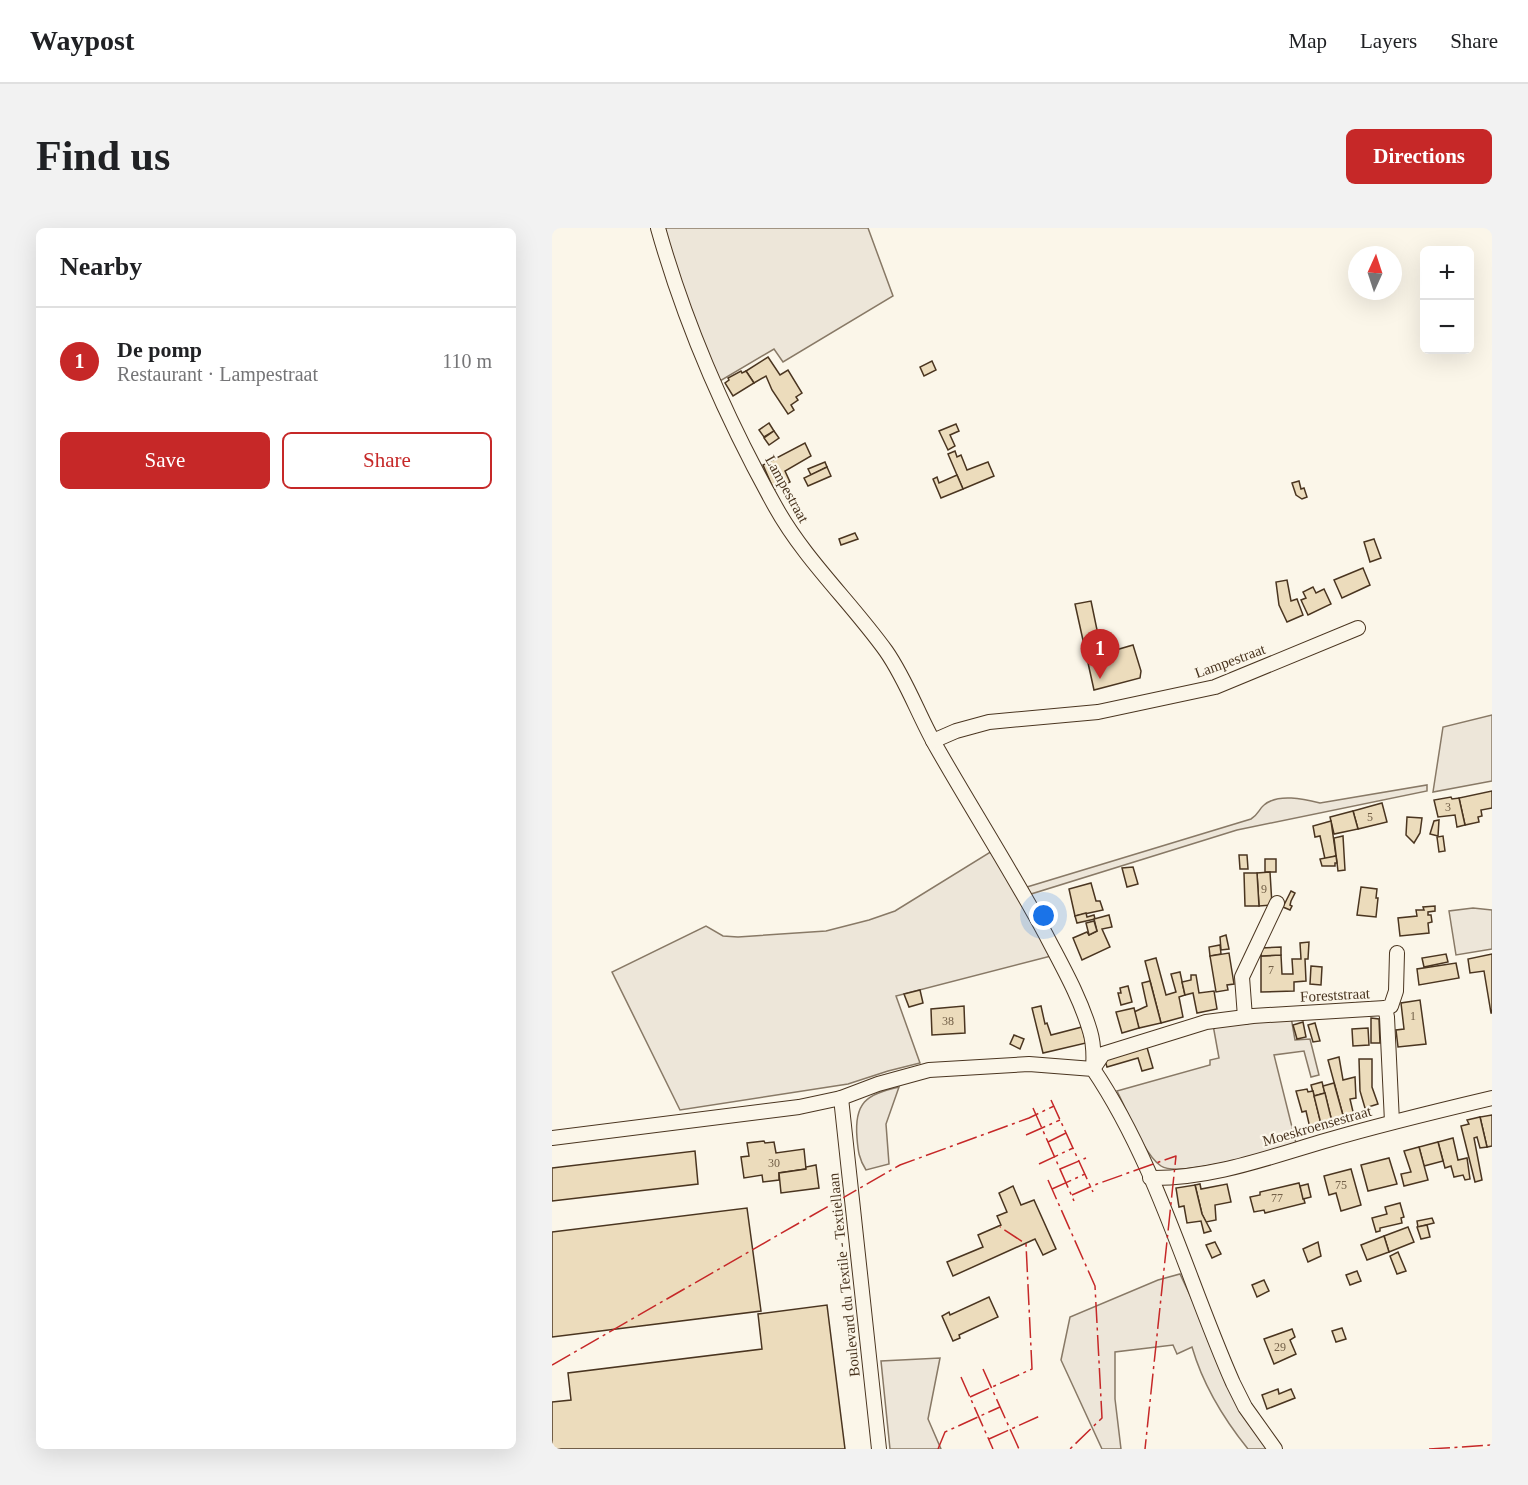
<!DOCTYPE html>
<meta charset="utf-8">
<style>
:root{--surface:#fff;--page:#f2f2f2;--text:#202124;--muted:#757577;--line:#e0e0e0;--accent:#c62828}
body{margin:0;font-family:Georgia,serif;background:var(--page);color:var(--text)}
.controls{position:absolute;right:18px;top:18px;display:grid;overflow:hidden;border-radius:9px;box-shadow:0 6px 24px #0002}
.controls button{width:54px;height:54px;display:grid;place-items:center;padding:0;border:0;border-bottom:2px solid var(--line);background:var(--surface);color:var(--text);font:30px sans-serif}
.compass{position:absolute;left:796px;top:18px;width:54px;height:54px;border-radius:50%;background:var(--surface);box-shadow:0 6px 24px #0002;rotate:3deg}
.you{position:absolute;left:492px;top:688px;width:21px;height:21px;margin:-15px;border:4px solid #fff;border-radius:50%;background:#1a73e8;box-shadow:0 0 0 9px #1a73e833}
.badge{display:grid;place-items:center;width:39px;height:39px;border-radius:50%;background:var(--accent);color:#fff;font-size:20px;font-weight:700}
.pin{position:absolute;translate:-50% -50px;filter:drop-shadow(0 2px 3px #0008)}
.pin::after{content:'';position:absolute;top:32px;width:21px;height:18px;background:inherit;clip-path:polygon(0 0,100% 0,50% 100%)}
.list{margin:0;padding:0;list-style:none}
h2{display:flex;justify-content:space-between;align-items:center;height:78px;margin:0;padding:0 24px;font-size:26px}
h2 small{font-size:20px;font-weight:400;color:var(--muted)}
.list li{display:grid;grid-template-columns:39px 1fr auto;gap:18px;align-items:center;box-sizing:border-box;height:108px;padding:0 24px;border-top:2px solid var(--line)}
.list b{display:block;font-size:22px;white-space:nowrap}
.list p{margin:0;font-size:20px;white-space:nowrap;color:var(--muted)}
.list em{font-size:20px;font-style:normal;color:var(--muted)}
.actions{display:flex;gap:12px;padding:18px 24px}
.actions a{flex:1;padding:14px 0;border:2px solid var(--accent);border-radius:9px;text-align:center;font-size:21px;color:var(--accent)}
.actions .main{background:var(--accent);color:#fff}
.map{position:relative;flex:none;width:940px;height:1221px;overflow:hidden;border-radius:9px}
header{display:flex;align-items:center;gap:36px;box-sizing:border-box;height:84px;padding:0 30px;background:var(--surface);border-bottom:2px solid var(--line)}
header strong{font-size:28px}
nav{display:flex;gap:33px;margin-inline-start:auto;font-size:21px}
.intro{display:flex;align-items:center;justify-content:space-between;box-sizing:border-box;height:144px;padding:0 36px}
h1{margin:0;font-size:42px}
.button{padding:15px 27px;border-radius:9px;background:var(--accent);color:#fff;font-size:21px;font-weight:700}
main{display:flex;gap:36px;padding:0 36px}
aside{flex:1;background:var(--surface);border-radius:9px;box-shadow:0 6px 24px #0002}
.map>svg:first-child{display:block}
.green{fill:#ede6d9;stroke:#887966;stroke-width:1.5}
.building{fill:#ecdcbc;stroke:#4a3520;stroke-width:1.5}
.lines{fill:none;stroke-linecap:round;stroke-linejoin:round}
.minor-casing{stroke:#4a3520;stroke-width:16}
.minor{stroke:#fbf6e9;stroke-width:14}
.power{stroke:#c62828;stroke-width:1.5;stroke-dasharray:21 4.5 3 4.5;stroke-linecap:butt}
.labels{text-anchor:middle;dominant-baseline:central;stroke-width:4.5;stroke-linejoin:round;paint-order:stroke}
.number-label{font-size:12px;fill:#725f47}
.street-label{font-size:15px;fill:#4a3520;stroke:#fbf6e9}
</style>
<header>
<strong>Waypost</strong>
<nav><a>Map</a><a>Layers</a><a>Share</a></nav>
</header>
<div class="intro"><h1>Find us</h1><a class="button">Directions</a></div>
<main>
<aside>
<h2>Nearby<small></small></h2>
<ul class="list">
<li><span class="badge">1</span><div><b>De pomp</b><p>Restaurant · Lampestraat</p></div><em>110 m</em></li>
</ul>
<div class="actions"><a class="main">Save</a><a>Share</a></div>
</aside>
<div class="map">
<svg width="940" height="1221" viewBox="0 0 940 1221">
<rect width="100%" height="100%" fill="#fbf6e9"/>
<g class="green">
<path d="M 112,0 L 316,0 L 341,68 L 231,134 L 222,121 L 168,153 L 150,120 Z"/>
<path d="M 940,487 L 940,553 L 881,564 L 891,499 Z"/>
<path d="M 875,557 L 875,563 L 685,602 L 479,666 L 475,659 L 699,591 C 706,587 707,581 712,577 C 726,565 752,571 768,575 Z"/>
<path d="M 440,623 L 499,728 L 344,768 L 368,835 L 336,843 L 296,856 L 128,882 L 60,744 L 154,698 L 171,708 L 186,709 L 274,703 L 317,692 L 343,683 Z"/>
<path d="M 921,680 L 940,682 L 940,721 L 904,727 L 897,683 Z"/>
<path d="M 739,789 L 743,812 L 758,811 L 767,847 L 759,849 L 752,823 L 722,827 L 744,915 C 722,923 627,950 609,938 C 592,927 575,882 565,863 L 658,837 L 658,832 L 667,830 L 661,797 Z"/>
<path d="M 347,859 L 334,896 L 337,936 L 314,942 C 307,931 306,923 305,910 C 302,875 314,866 347,859 Z"/>
<path d="M 628,1046 L 651,1095 L 720,1221 L 696,1221 C 671,1190 651,1157 640,1119 L 625,1126 L 621,1117 L 563,1124 L 563,1171 L 569,1221 L 550,1221 L 509,1132 L 518,1089 L 606,1052 Z"/>
<path d="M 388,1130 L 376,1191 L 389,1221 L 338,1221 L 329,1133 Z"/>
</g>
<g class="building">
<path d="M 216,129 L 228,147 L 236,142 L 250,165 L 244,169 L 246,172 L 239,177 L 242,182 L 236,186 L 220,162 L 214,148 L 202,155 L 194,143 Z"/>
<path d="M 380,133 L 384,142 L 372,148 L 368,139 Z"/>
<path d="M 189,143 L 190,145 L 194,143 L 202,155 L 181,168 L 173,155 L 177,152 L 176,150 Z"/>
<path d="M 217,195 L 222,203 L 212,209 L 207,202 Z"/>
<path d="M 404,196 L 407,203 L 398,207 L 403,218 L 396,222 L 387,203 Z"/>
<path d="M 222,203 L 227,210 L 217,217 L 212,210 Z"/>
<path d="M 253,215 L 259,228 L 233,243 L 238,254 L 222,262 L 211,237 Z"/>
<path d="M 403,223 L 405,229 L 409,227 L 415,242 L 436,234 L 442,248 L 411,261 L 396,226 Z"/>
<path d="M 273,234 L 275,239 L 259,247 L 256,241 Z"/>
<path d="M 275,239 L 279,248 L 256,258 L 252,250 Z"/>
<path d="M 405,247 L 411,261 L 389,270 L 381,251 L 385,249 L 387,255 Z"/>
<path d="M 747,253 L 749,261 L 752,260 L 755,269 L 750,271 L 744,267 L 740,255 Z"/>
<path d="M 303,305 L 306,311 L 289,317 L 287,311 Z"/>
<path d="M 822,311 L 829,330 L 818,334 L 812,314 Z"/>
<path d="M 811,340 L 818,357 L 790,370 L 782,352 Z"/>
<path d="M 735,352 L 739,373 L 745,371 L 751,387 L 735,394 L 727,377 L 724,354 Z"/>
<path d="M 761,359 L 764,365 L 772,361 L 779,376 L 756,387 L 749,372 L 754,370 L 751,364 Z"/>
<path d="M 539,373 L 550,426 L 581,417 L 589,443 L 588,450 L 542,462 L 523,376 Z"/>
<path d="M 940,563 L 940,580 L 929,582 L 930,588 L 926,589 L 927,594 L 913,597 L 907,570 Z"/>
<path d="M 899,569 L 900,571 L 907,570 L 913,597 L 905,599 L 903,587 L 886,589 L 882,572 Z"/>
<path d="M 830,575 L 835,594 L 806,601 L 801,583 Z"/>
<path d="M 801,583 L 806,601 L 782,606 L 778,589 Z"/>
<path d="M 855,589 L 870,590 L 868,605 L 862,615 L 854,607 Z"/>
<path d="M 887,592 L 886,608 L 878,606 L 882,593 Z"/>
<path d="M 779,593 L 784,628 L 773,631 L 768,608 L 763,609 L 761,598 Z"/>
<path d="M 791,608 L 793,642 L 786,643 L 782,610 Z"/>
<path d="M 891,608 L 893,623 L 887,624 L 885,609 Z"/>
<path d="M 687,627 L 695,627 L 696,641 L 688,641 Z"/>
<path d="M 784,628 L 785,635 L 783,635 L 783,638 L 770,638 L 768,631 Z"/>
<rect x="713" y="631" width="11" height="13"/>
<path d="M 581,639 L 586,656 L 575,659 L 570,640 Z"/>
<path d="M 718,644 L 720,677 L 707,678 L 705,645 Z"/>
<path d="M 692,645 L 705,645 L 707,678 L 693,678 Z"/>
<path d="M 539,655 L 544,673 L 548,673 L 551,682 L 523,688 L 517,661 Z"/>
<path d="M 809,659 L 825,661 L 824,670 L 826,670 L 824,689 L 805,687 Z"/>
<path d="M 739,663 L 743,665 L 739,673 L 738,677 L 740,678 L 738,682 L 731,679 Z"/>
<path d="M 883,678 L 883,683 L 876,684 L 876,687 L 879,687 L 880,694 L 876,695 L 877,705 L 848,708 L 846,690 L 865,688 L 864,682 L 872,682 L 871,679 Z"/>
<path d="M 534,685 L 535,689 L 542,687 L 543,691 L 525,695 L 523,688 Z"/>
<path d="M 557,687 L 560,699 L 550,701 L 558,719 L 530,732 L 521,710 L 535,704 L 537,707 L 545,703 L 542,691 Z"/>
<path d="M 542,693 L 545,703 L 537,707 L 534,695 Z"/>
<path d="M 674,707 L 677,721 L 669,722 L 668,709 Z"/>
<path d="M 757,714 L 756,731 L 753,731 L 754,753 L 742,754 L 742,763 L 709,764 L 709,728 L 729,727 L 730,746 L 741,746 L 740,731 L 749,731 L 748,715 Z"/>
<path d="M 668,717 L 669,726 L 658,728 L 657,719 Z"/>
<path d="M 729,719 L 729,727 L 709,728 L 709,720 Z"/>
<path d="M 677,725 L 682,756 L 675,757 L 676,762 L 664,764 L 658,728 Z"/>
<path d="M 894,726 L 896,734 L 872,739 L 870,730 Z"/>
<path d="M 940,726 L 940,785 L 939,785 L 932,743 L 918,745 L 916,731 Z"/>
<path d="M 604,730 L 614,767 L 624,764 L 619,746 L 628,744 L 633,767 L 627,769 L 631,789 L 609,795 L 593,733 Z"/>
<path d="M 904,735 L 907,750 L 867,757 L 865,741 Z"/>
<path d="M 759,738 L 770,739 L 769,757 L 758,756 Z"/>
<path d="M 639,747 L 644,747 L 647,765 L 662,763 L 665,781 L 645,785 L 641,765 L 633,767 L 630,754 L 639,752 Z"/>
<path d="M 598,753 L 609,795 L 587,800 L 582,784 L 595,778 L 590,755 Z"/>
<path d="M 576,758 L 580,774 L 569,777 L 566,765 L 569,765 L 568,760 Z"/>
<path d="M 368,762 L 371,775 L 357,779 L 352,766 Z"/>
<path d="M 868,772 L 874,816 L 846,819 L 844,802 L 852,801 L 849,775 Z"/>
<path d="M 412,778 L 413,805 L 380,807 L 379,781 Z"/>
<path d="M 489,778 L 493,796 L 495,795 L 499,807 L 530,799 L 534,815 L 491,825 L 480,780 Z"/>
<path d="M 582,780 L 587,800 L 570,805 L 564,784 Z"/>
<path d="M 819,790 L 827,791 L 828,815 L 819,815 Z"/>
<path d="M 751,794 L 754,809 L 745,811 L 741,797 Z"/>
<path d="M 763,795 L 768,813 L 761,814 L 756,797 Z"/>
<path d="M 816,800 L 817,817 L 801,818 L 800,801 Z"/>
<path d="M 462,807 L 472,811 L 468,821 L 458,816 Z"/>
<path d="M 594,816 L 601,840 L 590,843 L 586,830 L 555,839 L 552,829 Z"/>
<path d="M 787,829 L 791,852 L 803,849 L 804,870 L 798,871 L 802,888 L 792,891 L 776,832 Z"/>
<path d="M 807,831 L 820,831 L 820,859 L 826,876 L 813,880 L 808,863 Z"/>
<path d="M 770,854 L 773,865 L 762,868 L 759,857 Z"/>
<path d="M 782,855 L 792,891 L 780,894 L 771,858 Z"/>
<path d="M 755,861 L 756,864 L 761,863 L 769,896 L 758,900 L 754,883 L 750,884 L 744,863 Z"/>
<path d="M 773,865 L 780,894 L 769,896 L 762,868 Z"/>
<path d="M 940,887 L 940,918 L 935,919 L 928,889 Z"/>
<path d="M 928,889 L 935,919 L 928,920 L 925,909 L 922,910 L 930,952 L 923,954 L 909,898 L 917,896 L 915,892 Z"/>
<path d="M 901,910 L 906,932 L 915,930 L 918,951 L 913,952 L 911,947 L 902,949 L 899,938 L 893,940 L 886,914 Z"/>
<path d="M 212,913 L 213,915 L 222,914 L 224,925 L 252,921 L 254,941 L 227,945 L 227,952 L 211,954 L 210,947 L 192,950 L 189,929 L 197,928 L 195,915 Z"/>
<path d="M 886,914 L 891,933 L 872,938 L 867,919 Z"/>
<path d="M 867,919 L 876,952 L 852,958 L 849,946 L 859,944 L 852,923 Z"/>
<path d="M 143,923 L 146,956 L 0,973 L 0,940 Z"/>
<path d="M 837,930 L 845,956 L 816,963 L 809,937 Z"/>
<path d="M 264,937 L 267,960 L 229,965 L 227,945 L 254,941 L 254,939 Z"/>
<path d="M 799,941 L 809,977 L 789,983 L 784,965 L 777,967 L 772,948 Z"/>
<path d="M 747,955 L 753,975 L 713,985 L 712,982 L 702,984 L 698,969 L 708,967 L 708,964 Z"/>
<path d="M 648,956 L 649,961 L 675,956 L 679,974 L 663,977 L 664,992 L 654,994 L 650,986 L 643,957 Z"/>
<path d="M 756,956 L 759,969 L 751,971 L 748,958 Z"/>
<path d="M 643,957 L 650,986 L 659,1003 L 652,1005 L 649,993 L 635,995 L 632,978 L 627,979 L 624,960 Z"/>
<path d="M 461,958 L 469,977 L 482,972 L 504,1021 L 491,1027 L 483,1011 L 401,1048 L 395,1034 L 431,1019 L 426,1007 L 449,997 L 445,988 L 455,984 L 447,965 Z"/>
<path d="M 848,975 L 852,989 L 849,990 L 850,995 L 828,1000 L 828,1003 L 824,1004 L 820,990 L 835,986 L 833,979 Z"/>
<path d="M 195,980 L 209,1083 L 0,1109 L 0,1004 Z"/>
<path d="M 880,990 L 882,995 L 866,999 L 865,993 Z"/>
<path d="M 875,997 L 878,1009 L 869,1011 L 865,999 Z"/>
<path d="M 856,999 L 862,1014 L 837,1024 L 832,1008 Z"/>
<path d="M 832,1008 L 837,1024 L 815,1032 L 809,1017 Z"/>
<path d="M 663,1014 L 669,1026 L 660,1030 L 654,1017 Z"/>
<path d="M 766,1014 L 769,1028 L 756,1034 L 751,1021 Z"/>
<path d="M 846,1024 L 854,1043 L 845,1046 L 838,1028 Z"/>
<path d="M 805,1043 L 809,1053 L 798,1057 L 794,1047 Z"/>
<path d="M 712,1052 L 717,1063 L 705,1069 L 700,1057 Z"/>
<path d="M 437,1069 L 446,1089 L 407,1107 L 408,1110 L 401,1113 L 390,1088 L 397,1084 L 398,1087 Z"/>
<path d="M 275,1077 L 293,1221 L 0,1221 L 0,1174 L 19,1172 L 16,1145 L 210,1121 L 206,1086 Z"/>
<path d="M 790,1100 L 794,1111 L 784,1114 L 780,1103 Z"/>
<path d="M 740,1101 L 743,1109 L 738,1112 L 744,1126 L 722,1136 L 712,1111 Z"/>
<path d="M 726,1161 L 727,1166 L 739,1161 L 743,1170 L 715,1181 L 710,1167 Z"/>
</g>
<g class="lines">
<defs>
<g id="minor">
<path d="M 106,0 C 133,96 174,190 223,278 C 253,332 298,373 334,423 C 355,453 367,489 385,520 C 421,583 460,644 494,707 C 510,738 528,769 538,803 C 542,816 542,827 541,841"/>
<path d="M 381,513 L 404,503 L 437,494 L 546,484 L 663,459 L 806,400"/>
<path d="M 833,780 L 839,778 L 844,763 L 845,725"/>
<path d="M 693,789 L 690,749 L 725,675"/>
<path d="M 541,841 L 551,826 L 654,794 L 701,788 L 833,780 L 835,789 L 840,894"/>
<path d="M 289,870 L 327,1221"/>
<path d="M 0,910 L 247,879 L 289,870 L 326,856 L 377,842 L 477,836 L 541,841 C 605,936 635,1051 681,1155 L 693,1179 L 723,1221"/>
<path d="M 598,950 C 660,951 717,929 776,912 C 830,896 885,883 940,870"/>
</g>
</defs>
<use href="#minor" class="minor-casing"/>
<use href="#minor" class="minor"/>
<g class="power">
<path d="M 499,872 L 541,964"/>
<path d="M 481,880 L 522,973"/>
<path d="M 474,907 L 508,892"/>
<path d="M 496,914 L 514,905"/>
<path d="M 487,936 L 521,920"/>
<path d="M 508,941 L 534,930"/>
<path d="M 496,952 L 543,1058 L 550,1190 L 518,1221"/>
<path d="M 500,961 L 533,946"/>
<path d="M 520,967 L 545,956 L 624,928 L 593,1221"/>
<path d="M 0,1137 L 348,937 L 477,890 L 502,878"/>
<path d="M 431,1141 L 467,1221"/>
<path d="M 409,1149 L 441,1221"/>
<path d="M 418,1169 L 480,1141 L 474,1016 L 448,999"/>
<path d="M 437,1211 L 490,1187"/>
<path d="M 386,1221 L 393,1204 L 448,1179"/>
<path d="M 877,1221 L 940,1217"/>
</g>
</g>
<g class="labels">
<g class="number-label">
<text x="896" y="579">3</text>
<text x="818" y="589">5</text>
<text x="712" y="661">9</text>
<text x="719" y="742">7</text>
<text x="861" y="788">1</text>
<text x="396" y="793">38</text>
<text x="222" y="935">30</text>
<text x="789" y="957">75</text>
<text x="725" y="970">77</text>
<text x="728" y="1119">29</text>
</g>
<g class="street-label">
<text transform="translate(235 261) rotate(61)">Lampestraat</text>
<text transform="translate(678 433) rotate(-20)">Lampestraat</text>
<text transform="translate(783 767) rotate(-3)">Foreststraat</text>
<text transform="translate(765 898) rotate(-16)">Moeskroensestraat</text>
<text transform="translate(292 1047) rotate(-96)">Boulevard du Textile - Textiellaan</text>
</g>
</g>
</svg>
<div class="controls">
<button>+</button>
<button>−</button>
</div>
<svg class="compass" viewBox="-18 -18 36 36"><path d="M0-13l5 13h-10z" fill="#e53935"/><path d="M0 13l5-13h-10z" fill="#757577"/></svg>
<div class="you"></div>
<div class="pin badge" style="left:548px;top:451px">1</div>
</div>
</main>
